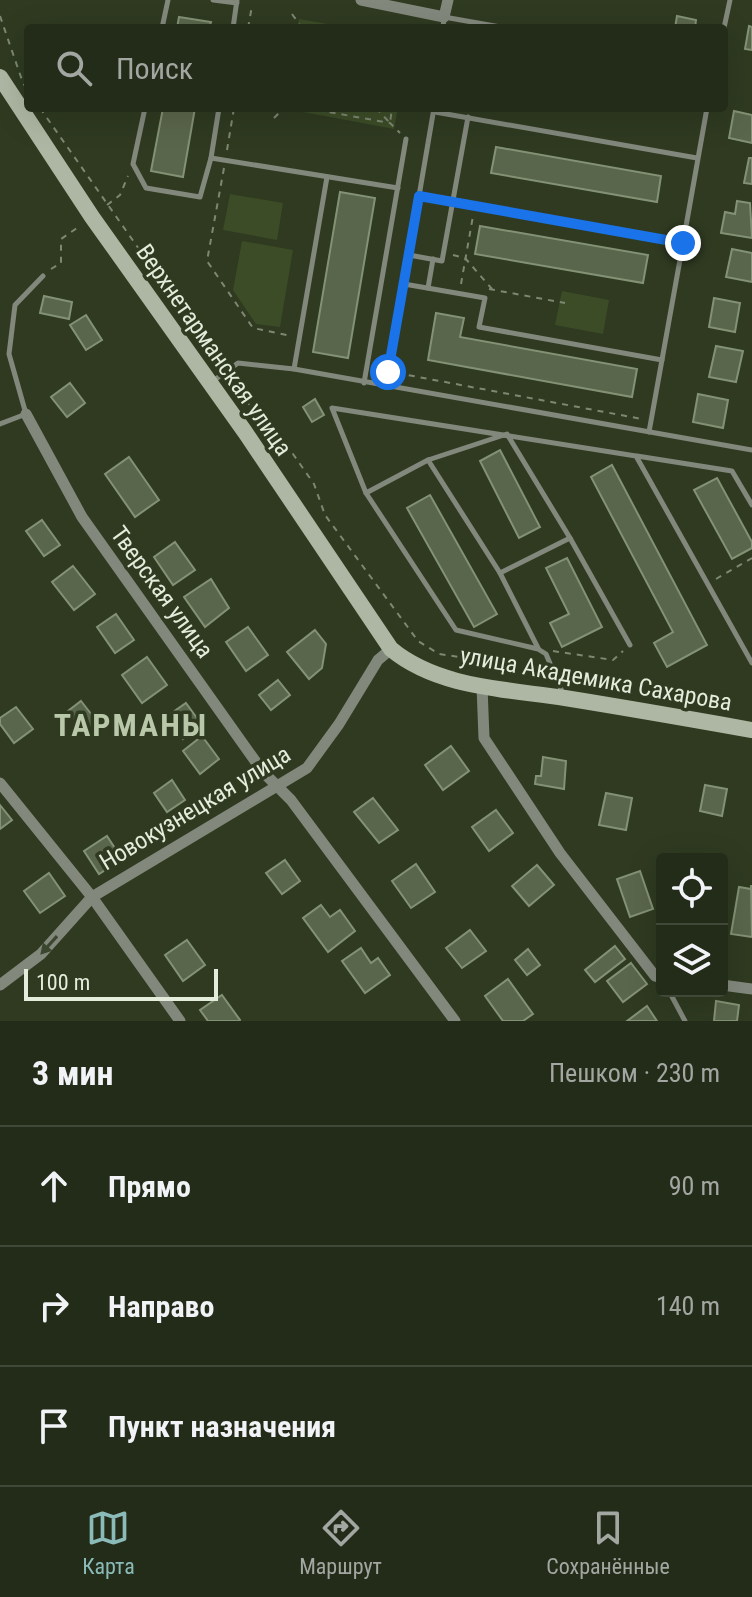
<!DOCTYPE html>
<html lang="ru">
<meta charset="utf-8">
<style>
:root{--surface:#232c19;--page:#2f3826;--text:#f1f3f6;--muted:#a3a7a2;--line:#404838;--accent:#8bbbb9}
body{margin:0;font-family:"Roboto Condensed",sans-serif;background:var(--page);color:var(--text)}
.controls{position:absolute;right:24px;bottom:24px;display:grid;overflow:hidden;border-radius:8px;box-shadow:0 8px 32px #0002}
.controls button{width:72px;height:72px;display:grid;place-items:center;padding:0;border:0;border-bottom:2px solid var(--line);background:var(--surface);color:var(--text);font:40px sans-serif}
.scale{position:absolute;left:24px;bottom:20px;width:194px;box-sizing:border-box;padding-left:8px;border:4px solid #e4ecdc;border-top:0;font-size:22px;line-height:28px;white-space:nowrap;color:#e4ecdc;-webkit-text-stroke:6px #2f3a21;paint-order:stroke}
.stop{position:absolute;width:24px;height:24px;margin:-18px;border:6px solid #1a73e8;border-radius:50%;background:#fff}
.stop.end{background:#1a73e8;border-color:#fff;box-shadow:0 2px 8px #0008}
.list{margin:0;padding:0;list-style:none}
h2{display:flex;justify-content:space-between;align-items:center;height:104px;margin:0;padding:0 32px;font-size:34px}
h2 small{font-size:26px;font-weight:400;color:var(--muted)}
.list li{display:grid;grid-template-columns:52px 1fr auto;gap:24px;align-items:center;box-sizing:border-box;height:120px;padding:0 32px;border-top:2px solid var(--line)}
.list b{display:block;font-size:30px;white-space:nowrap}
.list em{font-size:26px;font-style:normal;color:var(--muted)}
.icon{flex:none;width:44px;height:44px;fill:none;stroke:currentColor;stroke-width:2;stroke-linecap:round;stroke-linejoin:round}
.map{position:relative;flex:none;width:752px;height:1021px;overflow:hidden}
.search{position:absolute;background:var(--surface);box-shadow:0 8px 32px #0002;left:24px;right:24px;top:24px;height:88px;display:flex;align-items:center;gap:20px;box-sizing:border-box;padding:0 28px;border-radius:8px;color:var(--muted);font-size:30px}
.sheet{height:464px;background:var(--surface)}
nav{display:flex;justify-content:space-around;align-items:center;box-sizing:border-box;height:112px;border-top:2px solid var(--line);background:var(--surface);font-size:22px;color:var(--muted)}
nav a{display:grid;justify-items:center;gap:4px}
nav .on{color:var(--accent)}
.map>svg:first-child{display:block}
.green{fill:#3c4c27}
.building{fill:#5a664b;stroke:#839174;stroke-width:2}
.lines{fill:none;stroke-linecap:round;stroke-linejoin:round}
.path{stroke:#7d8772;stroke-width:2;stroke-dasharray:6 6;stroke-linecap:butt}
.lane{stroke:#82887c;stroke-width:5}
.street{stroke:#82887c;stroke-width:11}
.secondary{stroke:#adb7a3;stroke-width:16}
.oneway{fill:#3b462f}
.route{stroke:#1a73e8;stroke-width:10}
.labels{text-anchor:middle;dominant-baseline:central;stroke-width:7;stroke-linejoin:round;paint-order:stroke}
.street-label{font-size:24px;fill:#e4ecdc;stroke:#2f3a21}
.district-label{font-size:32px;font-weight:bold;letter-spacing:2px;fill:#b9c8a9;stroke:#2f3a21}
</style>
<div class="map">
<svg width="752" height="1021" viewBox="0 0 752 1021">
<rect width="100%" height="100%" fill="#2f3a21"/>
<g class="green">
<path d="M 299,19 L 350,28 L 297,28 Z"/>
<path d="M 282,108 L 398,108 L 394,129 Z"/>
<path d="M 230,194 L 283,203 L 277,240 L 223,230 Z"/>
<path d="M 242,241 L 293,250 L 280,327 L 256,324 L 233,290 Z"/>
<path d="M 562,291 L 609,300 L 603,334 L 555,325 Z"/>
</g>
<g class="building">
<path d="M 677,16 L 696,20 L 695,28 L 675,28 Z"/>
<path d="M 179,17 L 211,22 L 209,28 L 177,28 Z"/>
<path d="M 749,26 L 752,27 L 752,50 L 745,49 Z"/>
<path d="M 163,108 L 195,108 L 183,177 L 151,171 Z"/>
<path d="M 734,111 L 752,115 L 752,143 L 729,138 Z"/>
<path d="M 496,147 L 661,176 L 657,202 L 491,173 Z"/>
<path d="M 749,158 L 752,158 L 752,184 L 744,183 Z"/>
<path d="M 340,192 L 375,198 L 348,358 L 313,352 Z"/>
<path d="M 737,201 L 750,203 L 752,238 L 721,233 L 725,212 L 735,214 Z"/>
<path d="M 480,226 L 648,255 L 643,283 L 475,254 Z"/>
<path d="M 732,249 L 752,253 L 752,282 L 726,277 Z"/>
<path d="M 44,296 L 72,302 L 69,319 L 40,313 Z"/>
<path d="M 714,298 L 740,303 L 735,332 L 709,327 Z"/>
<path d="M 436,313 L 464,318 L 460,337 L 637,369 L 632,397 L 428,360 Z"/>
<path d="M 86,315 L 102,340 L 86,350 L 70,325 Z"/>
<path d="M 716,346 L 743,351 L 736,382 L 709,377 Z"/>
<path d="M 70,383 L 85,403 L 67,417 L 51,397 Z"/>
<path d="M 698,394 L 728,400 L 723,428 L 693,422 Z"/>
<path d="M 315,399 L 324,415 L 312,422 L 303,407 Z"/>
<path d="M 500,450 L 540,527 L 519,538 L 480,461 Z"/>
<path d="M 129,457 L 159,500 L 135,517 L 105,474 Z"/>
<path d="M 612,465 L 707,645 L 667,667 L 654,643 L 673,632 L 591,477 Z"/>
<path d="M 717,478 L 752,542 L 752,548 L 732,559 L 694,490 Z"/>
<path d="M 430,495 L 497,614 L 474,627 L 407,508 Z"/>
<path d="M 42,520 L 60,545 L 44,556 L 26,531 Z"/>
<path d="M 175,542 L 195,570 L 173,585 L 154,557 Z"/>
<path d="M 567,558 L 602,627 L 562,647 L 550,623 L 569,614 L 546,568 Z"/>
<path d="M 73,566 L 95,594 L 74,610 L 52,582 Z"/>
<path d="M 211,579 L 229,608 L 205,627 L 184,597 Z"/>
<path d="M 116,614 L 134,640 L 115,653 L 97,627 Z"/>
<path d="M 248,627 L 268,655 L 246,671 L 226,642 Z"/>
<path d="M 315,630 L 326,644 L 322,668 L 309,679 L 287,652 Z"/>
<path d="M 147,657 L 167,685 L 142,703 L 122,675 Z"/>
<path d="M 278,680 L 290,695 L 271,710 L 259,695 Z"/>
<path d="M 81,701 L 99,724 L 86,734 L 68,711 Z"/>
<path d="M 186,703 L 202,725 L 183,739 L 166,717 Z"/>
<path d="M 16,707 L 33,729 L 14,743 L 0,724 L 0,718 Z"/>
<path d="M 202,736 L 219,759 L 200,774 L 183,751 Z"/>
<path d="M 451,746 L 469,771 L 443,790 L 425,765 Z"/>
<path d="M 543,757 L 566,761 L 564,789 L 535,784 L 536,776 L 541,776 Z"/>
<path d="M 172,780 L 185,800 L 167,812 L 154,793 Z"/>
<path d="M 705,785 L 727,789 L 722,816 L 700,811 Z"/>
<path d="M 606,793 L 632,798 L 626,830 L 599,825 Z"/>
<path d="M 373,798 L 398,830 L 379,843 L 354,812 Z"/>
<path d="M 0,805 L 12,820 L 0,829 Z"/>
<path d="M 496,810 L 513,833 L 489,851 L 472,827 Z"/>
<path d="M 107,836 L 122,859 L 99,874 L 84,851 Z"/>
<path d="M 285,860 L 300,881 L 282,894 L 266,873 Z"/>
<path d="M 416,864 L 435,892 L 411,908 L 392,881 Z"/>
<path d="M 537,865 L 554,885 L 529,906 L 512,886 Z"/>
<path d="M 640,871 L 653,909 L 630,917 L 617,879 Z"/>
<path d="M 49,873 L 65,896 L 40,913 L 24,891 Z"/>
<path d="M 751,885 L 752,937 L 731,934 L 739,887 L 751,889 Z"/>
<path d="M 321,905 L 330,917 L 340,910 L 355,931 L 328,952 L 303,918 Z"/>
<path d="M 470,930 L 486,951 L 462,968 L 446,948 Z"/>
<path d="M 187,940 L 205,965 L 183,981 L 165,955 Z"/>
<path d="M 615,946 L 625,959 L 595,982 L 585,970 Z"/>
<path d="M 361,948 L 371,963 L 378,958 L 390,975 L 365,993 L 342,961 Z"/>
<path d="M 528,949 L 540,965 L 527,975 L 515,960 Z"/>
<path d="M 631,963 L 647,984 L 623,1002 L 607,981 Z"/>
<path d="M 508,979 L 533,1014 L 523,1021 L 503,1021 L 485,996 Z"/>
<path d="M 222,995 L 240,1020 L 239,1021 L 208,1021 L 200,1010 Z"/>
<path d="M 716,1001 L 739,1005 L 737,1021 L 714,1021 Z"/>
<path d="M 647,1006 L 657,1021 L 627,1021 Z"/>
</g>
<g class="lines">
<g class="path">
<path d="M 292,14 L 302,28"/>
<path d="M 0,16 L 23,83 L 28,90"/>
<path d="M 303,26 L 315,28"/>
<path d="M 248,28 L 252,6"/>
<path d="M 40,108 L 221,366"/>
<path d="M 306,108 L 390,123 L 400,133"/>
<path d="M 376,108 L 390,123 L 392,108"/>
<path d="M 274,118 L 284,108"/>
<path d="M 227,150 L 234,108"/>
<path d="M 224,168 L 207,261 L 253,328 L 291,336"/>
<path d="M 107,205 L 120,195 L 128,176"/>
<path d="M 453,255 L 465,258 L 492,289"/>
<path d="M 51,269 L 61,263 L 61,239 L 80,226"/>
<path d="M 461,284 L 473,216"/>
<path d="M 489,289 L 565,303"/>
<path d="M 397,373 L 642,419"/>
<path d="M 231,381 L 265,425 L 279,434 L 314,484 L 325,515 L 418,641 L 439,654 L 540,669"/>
<path d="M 716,579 L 752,558"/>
<path d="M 553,651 L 613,660 L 623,651"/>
</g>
<g class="lane">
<path d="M 213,0 L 237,3"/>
<path d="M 162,28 L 168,0"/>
<path d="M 233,28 L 237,0"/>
<path d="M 443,28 L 444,17 L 506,28"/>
<path d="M 724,28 L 730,0"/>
<path d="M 145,108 L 133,164 L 146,188 L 200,197 L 211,158 L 219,108"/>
<path d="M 435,112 L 697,158"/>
<path d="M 211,158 L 398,188"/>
<path d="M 327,177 L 294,369 L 752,450"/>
<path d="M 419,196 L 434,108"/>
<path d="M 683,243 L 707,108"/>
<path d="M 409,255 L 442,261 L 468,117"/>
<path d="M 404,284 L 485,298 L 479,327 L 662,360"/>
<path d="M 428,288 L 433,259"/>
<path d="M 213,381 L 238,363 L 294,369"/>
<path d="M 364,383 L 406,139"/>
<path d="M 385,387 L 419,196 L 683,243 L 649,432"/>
<path d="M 0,424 L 26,414 L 9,354 L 15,305 L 43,276"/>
<path d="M 637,456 L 732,471 L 752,505"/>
<path d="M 428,460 L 500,573 L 538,648"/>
<path d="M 366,493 L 428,460 L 507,434 L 570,538"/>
<path d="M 500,573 L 570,538 L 630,645"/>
<path d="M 563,694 L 546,654 L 538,649 L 456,630 L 366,493 L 332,408 L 636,456 L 752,663"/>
<path d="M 669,991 L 685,1021"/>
</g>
<g class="street">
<path d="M 361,0 L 444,17 L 448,0"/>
<path d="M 26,414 L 82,517 L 263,772 L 291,800 L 455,1021"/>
<path d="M 482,686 L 484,738 L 560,853 L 655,976 L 662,978"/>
<path d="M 0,783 L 92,897 L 180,1021"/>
<path d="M 0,985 L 41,954 L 92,897 L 307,768 L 339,724 L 378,660 L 391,649"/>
<path d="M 722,985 L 752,989"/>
</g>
<path class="secondary" d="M 0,77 L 92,217 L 245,432 L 391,649 C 438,688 506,689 565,698 C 627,708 690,719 752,730"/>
</g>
<defs><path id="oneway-solid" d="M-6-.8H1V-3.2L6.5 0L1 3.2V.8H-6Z" transform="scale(2)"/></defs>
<use class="oneway" href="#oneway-solid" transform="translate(49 945) rotate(132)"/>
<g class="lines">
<path class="route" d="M 388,372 L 419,196 L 683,243"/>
</g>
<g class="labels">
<g class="street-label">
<text transform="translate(214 350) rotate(55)">Верхнетарманская улица</text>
<text transform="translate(162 592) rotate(54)">Тверская улица</text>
<text transform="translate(596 679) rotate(10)">улица Академика Сахарова</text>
<text transform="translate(195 808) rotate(-31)">Новокузнецкая улица</text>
</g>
<g class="district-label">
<text x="131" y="725">ТАРМАНЫ</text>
</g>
</g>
</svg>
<div class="controls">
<button><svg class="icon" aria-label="locate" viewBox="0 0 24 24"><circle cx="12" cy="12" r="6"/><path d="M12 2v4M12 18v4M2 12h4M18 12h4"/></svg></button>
<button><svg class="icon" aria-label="layers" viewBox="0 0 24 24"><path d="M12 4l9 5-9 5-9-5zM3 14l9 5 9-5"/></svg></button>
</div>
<div class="scale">100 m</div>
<div class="stop" style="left:388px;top:372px"></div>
<div class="stop end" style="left:683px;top:243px"></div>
<div class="search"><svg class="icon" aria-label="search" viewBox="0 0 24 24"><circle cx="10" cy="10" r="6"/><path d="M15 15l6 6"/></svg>Поиск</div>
</div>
<section class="sheet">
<h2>3 мин<small>Пешком · 230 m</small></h2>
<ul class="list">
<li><svg class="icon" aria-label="ahead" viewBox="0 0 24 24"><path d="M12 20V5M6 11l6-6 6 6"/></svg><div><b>Прямо</b></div><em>90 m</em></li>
<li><svg class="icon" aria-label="right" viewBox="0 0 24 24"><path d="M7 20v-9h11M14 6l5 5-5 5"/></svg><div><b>Направо</b></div><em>140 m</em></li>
<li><svg class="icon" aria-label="arrive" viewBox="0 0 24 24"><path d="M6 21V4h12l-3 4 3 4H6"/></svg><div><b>Пункт назначения</b></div></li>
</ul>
</section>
<nav>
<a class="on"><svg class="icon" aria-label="map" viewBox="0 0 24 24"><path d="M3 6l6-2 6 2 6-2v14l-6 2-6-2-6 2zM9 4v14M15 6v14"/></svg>Карта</a>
<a><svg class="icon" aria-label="directions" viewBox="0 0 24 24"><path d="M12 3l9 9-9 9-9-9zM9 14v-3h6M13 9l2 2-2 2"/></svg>Маршрут</a>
<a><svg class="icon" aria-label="saved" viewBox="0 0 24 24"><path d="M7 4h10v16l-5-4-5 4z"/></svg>Сохранённые</a>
</nav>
